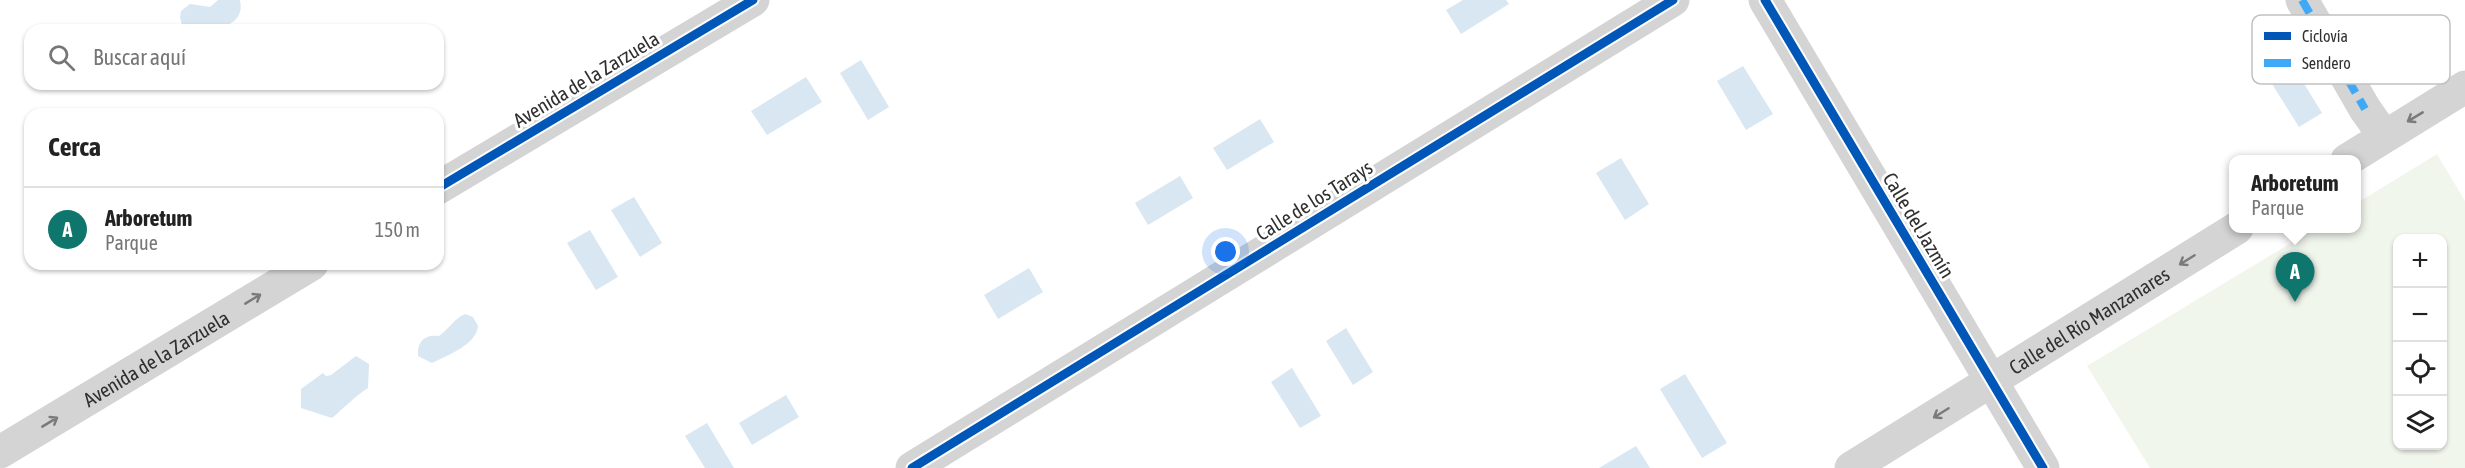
<!DOCTYPE html>
<html lang="es">
<meta charset="utf-8">
<style>
:root{--surface:#fff;--page:#f6f6f6;--text:#222;--muted:#767676;--line:#e0e0e0;--accent:#0f766e}
body{margin:0;font-family:"Asap Condensed",sans-serif;background:var(--page);color:var(--text)}
.controls{position:absolute;right:18px;bottom:18px;display:grid;overflow:hidden;border-radius:12px;box-shadow:0 2px 4px #0004}
.controls button{width:54px;height:54px;display:grid;place-items:center;padding:0;border:0;border-bottom:2px solid var(--line);background:var(--surface);color:var(--text);font:30px sans-serif}
.you{position:absolute;left:1226px;top:252px;width:21px;height:21px;margin:-15px;border:4px solid #fff;border-radius:50%;background:#1a73e8;box-shadow:0 0 0 9px #1a73e833}
.badge{display:grid;place-items:center;width:39px;height:39px;border-radius:50%;background:var(--accent);color:#fff;font-size:20px;font-weight:700}
.pin{position:absolute;translate:-50% -50px;filter:drop-shadow(0 2px 3px #0008)}
.pin::after{content:'';position:absolute;top:32px;width:21px;height:18px;background:inherit;clip-path:polygon(0 0,100% 0,50% 100%)}
.popup{position:absolute;left:2229px;top:155px;width:132px;height:78px;box-sizing:border-box;display:grid;place-content:center;border-radius:12px;background:var(--surface);filter:drop-shadow(0 2px 4px #0005);font-size:20px;white-space:nowrap;color:var(--muted)}
.popup b{font-size:22px;color:var(--text)}
.popup::after{content:'';position:absolute;left:50%;top:100%;margin-left:-12px;border:12px solid transparent;border-top-color:var(--surface)}
.list{margin:0;padding:0;list-style:none}
h2{display:flex;justify-content:space-between;align-items:center;height:78px;margin:0;padding:0 24px;font-size:26px}
h2 small{font-size:20px;font-weight:400;color:var(--muted)}
.list li{display:grid;grid-template-columns:39px 1fr auto;gap:18px;align-items:center;box-sizing:border-box;height:84px;padding:0 24px;border-top:2px solid var(--line)}
.list b{display:block;font-size:22px;white-space:nowrap}
.list p{margin:0;font-size:20px;white-space:nowrap;color:var(--muted)}
.list em{font-size:20px;font-style:normal;color:var(--muted)}
.icon{flex:none;width:33px;height:33px;fill:none;stroke:currentColor;stroke-width:2;stroke-linecap:round;stroke-linejoin:round}
.map{position:relative;flex:none;width:2465px;height:468px;overflow:hidden}
.search{position:absolute;background:var(--surface);box-shadow:0 2px 4px #0004;left:24px;top:24px;width:420px;height:66px;display:flex;align-items:center;gap:15px;box-sizing:border-box;padding:0 21px;border-radius:18px;color:var(--muted);font-size:22px}
.panel{position:absolute;background:var(--surface);box-shadow:0 2px 4px #0004;left:24px;top:108px;width:420px;height:162px;border-radius:18px}
.map>svg:first-child{display:block}
.green{fill:#f1f6ed;fill-rule:evenodd}
.water{fill:#d9e7f3}
.lines{fill:none;stroke-linecap:round;stroke-linejoin:round}
.minor{stroke:#d4d4d4;stroke-width:33}
.quiet{stroke:#3fa9f5;stroke-width:8;stroke-dasharray:15 8;stroke-linecap:butt}
.cycleway-casing{stroke:#fff;stroke-width:13}
.cycleway{stroke:#0057b8;stroke-width:9}
.oneway{stroke:#7a7a7a}
.labels{text-anchor:middle;dominant-baseline:central;stroke-width:6;stroke-linejoin:round;paint-order:stroke}
.street-label{font-size:20px;fill:#303030;stroke:#fff}
.key{fill:#fff;stroke:#c1c1c1;stroke-width:1.5}
.key-label{font-size:16px;fill:#303030}
</style>
<div class="map">
<svg width="2465" height="468" viewBox="0 0 2465 468">
<rect width="100%" height="100%" fill="#fff"/>
<path class="green" d="M 2437,154 L 2465,201 L 2465,468 L 2150,468 L 2087,366 L 2314,229 L 2356,228 L 2357,203 ZM 2398,238 L 2442,238 L 2442,446 L 2398,446 Z"/>
<g class="water">
<path d="M 218,0 L 240,0 C 247,32 203,30 183,30 L 180,17 L 181,11 L 190,4 L 210,7 Z"/>
<path d="M 1463,0 L 1506,0 L 1509,4 L 1461,34 L 1446,10 Z"/>
<path d="M 861,60 L 889,107 L 868,120 L 840,73 Z"/>
<path d="M 2292,64 L 2322,113 L 2299,127 L 2269,79 Z"/>
<path d="M 1743,66 L 1773,114 L 1746,130 L 1717,81 Z"/>
<path d="M 806,77 L 822,102 L 767,135 L 751,111 Z"/>
<path d="M 1260,119 L 1274,142 L 1227,170 L 1213,148 Z"/>
<path d="M 1621,158 L 1649,204 L 1625,220 L 1596,173 Z"/>
<path d="M 1180,176 L 1193,198 L 1148,225 L 1135,203 Z"/>
<path d="M 634,197 L 662,243 L 640,257 L 611,210 Z"/>
<path d="M 590,230 L 618,277 L 596,290 L 567,243 Z"/>
<path d="M 1029,268 L 1043,292 L 998,319 L 984,295 Z"/>
<path d="M 465,314 L 473,317 L 478,326 C 476,345 448,355 432,363 L 418,356 C 417,342 424,334 439,336 C 449,329 454,319 465,314 Z"/>
<path d="M 1346,328 L 1373,372 L 1353,385 L 1326,341 Z"/>
<path d="M 356,356 L 369,364 L 368,388 C 354,397 344,408 332,418 L 301,408 L 301,389 L 323,373 L 326,376 L 331,375 Z"/>
<path d="M 1292,368 L 1321,416 L 1300,428 L 1271,382 Z"/>
<path d="M 1685,374 L 1727,443 L 1702,458 L 1660,389 Z"/>
<path d="M 786,395 L 799,417 L 752,445 L 739,423 Z"/>
<path d="M 707,423 L 734,468 L 705,468 L 685,436 Z"/>
<path d="M 1636,446 L 1650,468 L 1599,468 Z"/>
</g>
<g class="lines">
<g class="minor">
<path d="M 1765,0 L 2043,468"/>
<path d="M 2302,0 L 2365,109 L 2384,136"/>
<path d="M 2347,160 L 2465,87"/>
<path d="M 438,188 L 753,0"/>
<path id="s1" d="M 0,452 L 312,264"/>
<path d="M 912,468 L 1673,0"/>
<path id="s2" d="M 1851,468 L 2237,228"/>
</g>
<path class="quiet" d="M 2302,0 L 2365,109"/>
<defs>
<g id="cycleway">
<path d="M 1765,0 L 2043,468"/>
<path d="M 438,188 L 753,0"/>
<path d="M 912,468 L 1673,0"/>
</g>
</defs>
<use href="#cycleway" class="cycleway-casing"/>
<use href="#cycleway" class="cycleway"/>
</g>
<defs><path id="oneway-shaft" d="M-6 0H5M1.5-3L5.5 0L1.5 3" fill="none" stroke-width="1.6" stroke-linecap="round" stroke-linejoin="round" transform="scale(1.5)"/></defs>
<g class="oneway">
<use href="#oneway-shaft" transform="translate(2415 117) rotate(149)"/>
<use href="#oneway-shaft" transform="translate(2187 260) rotate(148)"/>
<use href="#oneway-shaft" transform="translate(253 299) rotate(-31)"/>
<use href="#oneway-shaft" transform="translate(1941 413) rotate(148)"/>
<use href="#oneway-shaft" transform="translate(50 422) rotate(-31)"/>
</g>
<g class="labels">
<g class="street-label">
<text transform="translate(586 79) rotate(-31)">Avenida de la Zarzuela</text>
<text transform="translate(1314 200) rotate(-32)">Calle de los Tarays</text>
<text transform="translate(1919 225) rotate(59)">Calle del Jazmín</text>
<text stroke="none"><textPath href="#s2" startOffset="280">Calle del Río Manzanares</textPath></text>
<text stroke="none"><textPath href="#s1" startOffset="182">Avenida de la Zarzuela</textPath></text>
</g>
</g>
<rect x="2252" y="15" width="198" height="69" rx="9" class="key"/>
<rect x="2264" y="32" width="27" height="8" fill="#0057b8"/>
<rect x="2264" y="59" width="27" height="8" fill="#3fa9f5"/>
<g class="key-label">
<text x="2302" y="42">Ciclovía</text>
<text x="2302" y="69">Sendero</text>
</g>
</svg>
<div class="controls">
<button>+</button>
<button>−</button>
<button><svg class="icon" aria-label="locate" viewBox="0 0 24 24"><circle cx="12" cy="12" r="6"/><path d="M12 2v4M12 18v4M2 12h4M18 12h4"/></svg></button>
<button><svg class="icon" aria-label="layers" viewBox="0 0 24 24"><path d="M12 4l9 5-9 5-9-5zM3 14l9 5 9-5"/></svg></button>
</div>
<div class="you"></div>
<div class="pin badge" style="left:2295px;top:302px">A</div>
<div class="popup"><b>Arboretum</b>Parque</div>
<div class="search"><svg class="icon" aria-label="search" viewBox="0 0 24 24"><circle cx="10" cy="10" r="6"/><path d="M15 15l6 6"/></svg>Buscar aquí</div>
<section class="panel">
<h2>Cerca<small></small></h2>
<ul class="list">
<li><span class="badge">A</span><div><b>Arboretum</b><p>Parque</p></div><em>150 m</em></li>
</ul>
</section>
</div>
